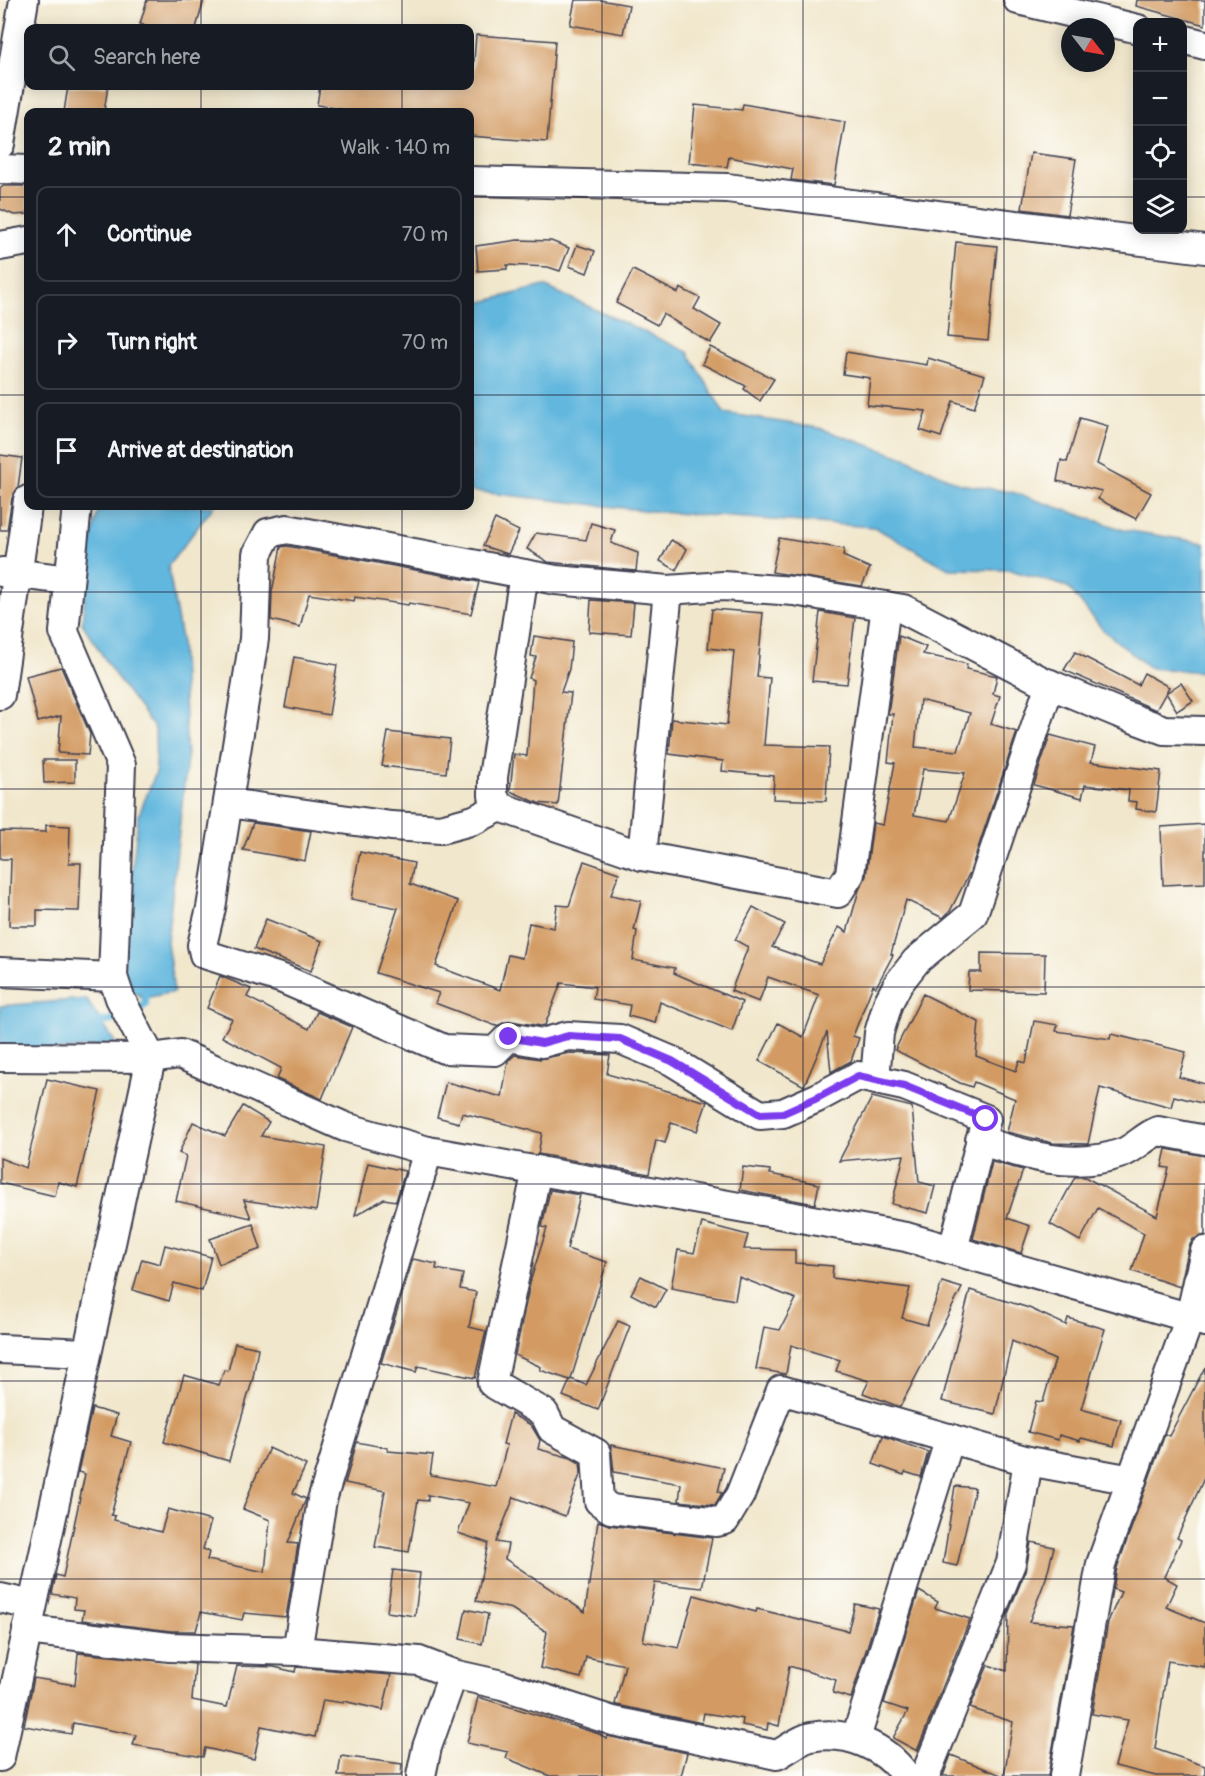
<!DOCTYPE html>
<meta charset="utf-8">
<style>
:root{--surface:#171b24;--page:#242831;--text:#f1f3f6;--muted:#9ea1a6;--line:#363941}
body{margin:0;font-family:Pangolin,sans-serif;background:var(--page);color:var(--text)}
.controls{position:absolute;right:18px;top:18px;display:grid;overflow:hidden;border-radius:12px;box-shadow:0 3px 15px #0003}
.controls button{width:54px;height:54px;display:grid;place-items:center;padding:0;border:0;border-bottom:2px solid var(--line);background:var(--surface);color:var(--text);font:30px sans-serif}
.compass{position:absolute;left:1061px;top:18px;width:54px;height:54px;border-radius:50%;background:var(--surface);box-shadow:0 3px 15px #0003;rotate:121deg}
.stop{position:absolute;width:18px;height:18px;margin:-14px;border:4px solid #7c3aed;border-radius:50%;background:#fff}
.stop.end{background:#7c3aed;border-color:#fff;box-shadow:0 2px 6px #0008}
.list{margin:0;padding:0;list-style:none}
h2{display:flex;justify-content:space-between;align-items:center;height:78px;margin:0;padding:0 24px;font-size:26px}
h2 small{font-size:20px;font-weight:400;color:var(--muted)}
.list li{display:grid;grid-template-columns:39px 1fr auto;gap:18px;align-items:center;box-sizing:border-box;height:96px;margin:0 12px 12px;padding:0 12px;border:2px solid var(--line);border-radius:12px}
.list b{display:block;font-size:22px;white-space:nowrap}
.list em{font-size:20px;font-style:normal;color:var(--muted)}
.icon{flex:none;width:33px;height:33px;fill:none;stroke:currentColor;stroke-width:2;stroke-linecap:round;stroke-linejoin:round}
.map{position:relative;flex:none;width:1205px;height:1776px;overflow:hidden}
.search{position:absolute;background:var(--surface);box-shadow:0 3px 15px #0003;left:24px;top:24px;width:450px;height:66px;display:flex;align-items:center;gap:15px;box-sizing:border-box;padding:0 21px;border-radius:12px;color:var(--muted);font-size:22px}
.panel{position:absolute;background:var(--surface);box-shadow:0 3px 15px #0003;left:24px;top:108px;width:450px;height:402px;border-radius:12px}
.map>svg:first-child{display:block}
.water{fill:#62b7de;stroke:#426c8c;stroke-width:1.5}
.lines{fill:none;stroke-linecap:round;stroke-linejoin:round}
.stream{stroke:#62b7de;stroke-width:8}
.building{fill:#d39b63;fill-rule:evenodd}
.minor-casing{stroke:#414051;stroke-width:32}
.minor{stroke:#fff;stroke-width:28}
.route{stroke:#7c3aed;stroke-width:8}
.grid{fill:none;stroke:#22223b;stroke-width:1.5;stroke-opacity:0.55}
</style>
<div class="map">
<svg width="1205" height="1776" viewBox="0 0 1205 1776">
<rect width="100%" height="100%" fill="#fdfcf7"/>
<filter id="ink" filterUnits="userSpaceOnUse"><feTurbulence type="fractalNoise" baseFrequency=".0167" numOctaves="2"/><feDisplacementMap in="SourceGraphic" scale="12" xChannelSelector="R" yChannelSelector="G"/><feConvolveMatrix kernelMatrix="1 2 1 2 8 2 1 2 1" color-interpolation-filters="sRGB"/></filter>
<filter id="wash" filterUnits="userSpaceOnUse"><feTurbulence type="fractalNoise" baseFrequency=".008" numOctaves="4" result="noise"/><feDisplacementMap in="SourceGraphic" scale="24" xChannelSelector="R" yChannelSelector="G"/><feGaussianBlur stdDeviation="1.35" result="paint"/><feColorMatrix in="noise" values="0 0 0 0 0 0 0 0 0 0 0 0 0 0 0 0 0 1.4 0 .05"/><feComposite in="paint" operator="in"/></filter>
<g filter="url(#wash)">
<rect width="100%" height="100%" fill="#f1e7cc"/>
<g class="water">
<path d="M 544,286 L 688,352 L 724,413 L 819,428 L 908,459 L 960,484 L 1012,492 L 1124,530 L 1205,543 L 1205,672 L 1150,668 L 1103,630 L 1068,587 L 1010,570 L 949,569 L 874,527 L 659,512 L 470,491 L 470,305 Z"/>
<path d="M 99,506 L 214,506 L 168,566 L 181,639 L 187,758 L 167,942 L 174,992 L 145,998 L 120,986 L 138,817 L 156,772 L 155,729 L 115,675 L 82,623 L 90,547 Z"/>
<path d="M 86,999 L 117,1045 L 0,1056 L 0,1006 Z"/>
</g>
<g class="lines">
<g class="stream">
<path d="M 133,1010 L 145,1005 L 146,987"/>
<path d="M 94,1022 L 109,1021 L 122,1015"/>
</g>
</g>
<g id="blocks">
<g class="building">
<path d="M 147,0 L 204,0 L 196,28 L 158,28 L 140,24 Z"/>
<path d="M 575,0 L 600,0 L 629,5 L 623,34 L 570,25 Z"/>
<path d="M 1137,0 L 1205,0 L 1205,25 L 1136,6 Z"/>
<path d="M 476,35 L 555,41 L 547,142 L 470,136 L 470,112 L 357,112 L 317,105 L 320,86 L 472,86 Z"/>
<path d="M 68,86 L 108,86 L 104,112 L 64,112 Z"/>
<path d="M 743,104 L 845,122 L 834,185 L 791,180 L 793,169 L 729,157 L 727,167 L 689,163 L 695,105 L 742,110 Z"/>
<path d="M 1031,153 L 1076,159 L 1067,215 L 1022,209 Z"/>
<path d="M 3,186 L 28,186 L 28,214 L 14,215 L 0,209 L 0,189 Z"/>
<path d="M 518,240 L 551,241 L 569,248 L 560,271 L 548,267 L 507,265 L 507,269 L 478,271 L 476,246 Z"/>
<path d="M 956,242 L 997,246 L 988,341 L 947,337 Z"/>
<path d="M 577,245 L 595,251 L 587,273 L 569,266 Z"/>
<path d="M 633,270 L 678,293 L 680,288 L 700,298 L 694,309 L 721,325 L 710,343 L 663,314 L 657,325 L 616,303 Z"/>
<path d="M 710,347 L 774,379 L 760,401 L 744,389 L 746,386 L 702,364 Z"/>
<path d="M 846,352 L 927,365 L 928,358 L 985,375 L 974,408 L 953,401 L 941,437 L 920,430 L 926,411 L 867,405 L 870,378 L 843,374 Z"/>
<path d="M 1080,418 L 1108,426 L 1097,464 L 1151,493 L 1136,519 L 1098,499 L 1102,491 L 1057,481 L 1061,460 L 1067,462 Z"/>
<path d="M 0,455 L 22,458 L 18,487 L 12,498 L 7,530 L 0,530 Z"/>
<path d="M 495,519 L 519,531 L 508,554 L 483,546 Z"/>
<path d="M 591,523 L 615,530 L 611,543 L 638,553 L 636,571 L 548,562 L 527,549 L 536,533 L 586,540 Z"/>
<path d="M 779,538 L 844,549 L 843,556 L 870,568 L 862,586 L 772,572 Z"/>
<path d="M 671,540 L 687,549 L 676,570 L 660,561 Z"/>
<path d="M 287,546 L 479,582 L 471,614 L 409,603 L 408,605 L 355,597 L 354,601 L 309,594 L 300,627 L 271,620 L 272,592 L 281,547 Z"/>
<path d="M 591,600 L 634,603 L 631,635 L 589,632 Z"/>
<path d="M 712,609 L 763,613 L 757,677 L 770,678 L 764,745 L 829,747 L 826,801 L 773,799 L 774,776 L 722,771 L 723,761 L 669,754 L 672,719 L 727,725 L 734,651 L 708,648 Z"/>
<path d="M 820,612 L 855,618 L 847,684 L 812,681 Z"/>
<path d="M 534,636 L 572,642 L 569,669 L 561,692 L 571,693 L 558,805 L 538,803 L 510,791 L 514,754 L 527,756 L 533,680 L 529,678 L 536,657 L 531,656 Z"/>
<path d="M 899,636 L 926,647 L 923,654 L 967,664 L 966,669 L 997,676 L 993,694 L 1000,696 L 991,724 L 1017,732 L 970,872 L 950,911 L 943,918 L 906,900 L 891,954 L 893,955 L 876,987 L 873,985 L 853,1036 L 859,1038 L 851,1061 L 831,1072 L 827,1032 L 804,1086 L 759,1061 L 778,1023 L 803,1037 L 819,995 L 768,977 L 759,1002 L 731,991 L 748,947 L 735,940 L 753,907 L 785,924 L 772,947 L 820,964 L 839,927 L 847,932 L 859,890 L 866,876 L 873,823 L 883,825 L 895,763 L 888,762 L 893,714 L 888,714 ZM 920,700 L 970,713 L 958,751 L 915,747 ZM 923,769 L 965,773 L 949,821 L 914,815 Z"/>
<path d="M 1075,652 L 1138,685 L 1144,673 L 1169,687 L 1156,710 L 1064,670 Z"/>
<path d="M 294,657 L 337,665 L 329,715 L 285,707 Z"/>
<path d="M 61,667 L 90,734 L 88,755 L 58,753 L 61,716 L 38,722 L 26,676 Z"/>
<path d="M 1181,683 L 1193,701 L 1177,711 L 1166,693 Z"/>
<path d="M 388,732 L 450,739 L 446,773 L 382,766 Z"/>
<path d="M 1050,735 L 1095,747 L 1091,762 L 1161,771 L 1156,812 L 1136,809 L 1137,802 L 1128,801 L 1129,790 L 1085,785 L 1082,798 L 1034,785 Z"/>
<path d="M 43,760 L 75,760 L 75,782 L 44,783 Z"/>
<path d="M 253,823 L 311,831 L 305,861 L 243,850 Z"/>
<path d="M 1205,824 L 1205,883 L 1163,885 L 1161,827 Z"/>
<path d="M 46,825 L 70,826 L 69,863 L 81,863 L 79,911 L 37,910 L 37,926 L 9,926 L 11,859 L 0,859 L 0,831 L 46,832 Z"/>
<path d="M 360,852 L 414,863 L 410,884 L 458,901 L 436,966 L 500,990 L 508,955 L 522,958 L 529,923 L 554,928 L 557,905 L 569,906 L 584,861 L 619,873 L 611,895 L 641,901 L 634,930 L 637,931 L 633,960 L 675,968 L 674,973 L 742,1002 L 732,1031 L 660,1002 L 655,1023 L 628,1016 L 630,1005 L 593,999 L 595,987 L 561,983 L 545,1025 L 541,1026 L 511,1021 L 496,1026 L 435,1003 L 439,993 L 376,973 L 398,908 L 351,899 Z"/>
<path d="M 266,919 L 322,941 L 311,971 L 254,949 Z"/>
<path d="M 981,953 L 1045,954 L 1044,992 L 968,990 L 969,972 L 981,972 Z"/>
<path d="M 220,976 L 251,989 L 247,997 L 309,1029 L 317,1012 L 352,1027 L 322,1099 L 277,1079 L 281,1068 L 222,1037 L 232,1019 L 207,1008 Z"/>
<path d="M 923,994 L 979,1022 L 976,1056 L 1016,1071 L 1019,1061 L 1026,1063 L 1034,1021 L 1058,1025 L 1056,1031 L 1110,1039 L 1111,1034 L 1186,1052 L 1179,1077 L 1205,1084 L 1205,1104 L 1174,1096 L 1171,1107 L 1100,1088 L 1088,1144 L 1053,1143 L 1007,1132 L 1015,1099 L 974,1082 L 972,1087 L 960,1083 L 895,1050 Z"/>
<path d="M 570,1053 L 610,1055 L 607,1074 L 707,1102 L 697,1131 L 671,1123 L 665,1143 L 656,1140 L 649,1174 L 538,1154 L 542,1133 L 462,1113 L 459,1123 L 437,1117 L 446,1082 L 502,1097 L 508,1061 L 515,1055 L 540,1059 Z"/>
<path d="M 47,1079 L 100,1091 L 77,1187 L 58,1182 L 55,1196 L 0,1183 L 0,1158 L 26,1168 Z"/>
<path d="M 872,1097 L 912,1107 L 919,1182 L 935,1186 L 928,1213 L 892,1204 L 904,1155 L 839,1161 Z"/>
<path d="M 243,1106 L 269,1122 L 261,1136 L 326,1147 L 316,1211 L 244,1200 L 251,1218 L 176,1201 L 186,1156 L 179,1153 L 193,1122 L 225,1136 Z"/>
<path d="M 1166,1149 L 1205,1156 L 1205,1235 L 1193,1239 L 1189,1247 L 1180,1287 L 1132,1271 L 1144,1233 L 1098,1208 L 1080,1241 L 1050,1224 L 1075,1177 L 1085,1177 L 1157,1216 L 1169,1168 L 1162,1167 Z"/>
<path d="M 992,1162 L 1023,1170 L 1007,1218 L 1030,1226 L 1021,1253 L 973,1239 Z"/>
<path d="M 368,1163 L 405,1171 L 396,1201 L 384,1199 L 355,1216 Z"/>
<path d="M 743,1167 L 770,1170 L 770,1174 L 819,1184 L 815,1204 L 740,1190 Z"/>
<path d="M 550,1190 L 580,1195 L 567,1249 L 607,1262 L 571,1379 L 586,1385 L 618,1321 L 630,1326 L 598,1410 L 563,1396 L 570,1380 L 540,1370 L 541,1367 L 515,1355 L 531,1279 L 547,1228 L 542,1227 Z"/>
<path d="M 702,1223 L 748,1235 L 744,1249 L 795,1250 L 795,1263 L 833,1266 L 832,1278 L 910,1288 L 902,1318 L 927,1325 L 942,1282 L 962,1288 L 900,1407 L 863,1393 L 869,1381 L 836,1371 L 840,1360 L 791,1345 L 786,1374 L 756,1369 L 764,1327 L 780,1330 L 796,1299 L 739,1277 L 735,1300 L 671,1288 L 678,1250 L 694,1253 Z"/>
<path d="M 253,1224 L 261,1249 L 219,1264 L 210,1239 Z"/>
<path d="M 165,1245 L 211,1257 L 202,1291 L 174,1283 L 169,1301 L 133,1290 L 142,1259 L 160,1264 Z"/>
<path d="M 413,1259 L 437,1264 L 436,1269 L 463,1274 L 460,1289 L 476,1292 L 469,1327 L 486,1331 L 475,1378 L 418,1366 L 416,1372 L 381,1363 Z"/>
<path d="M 641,1276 L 666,1289 L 656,1307 L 631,1294 Z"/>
<path d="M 970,1290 L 1029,1308 L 1066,1325 L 1068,1318 L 1105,1329 L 1081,1409 L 1121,1420 L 1114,1446 L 1081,1438 L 1080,1441 L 1059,1435 L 1058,1440 L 1028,1432 L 1036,1401 L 1043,1402 L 1055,1360 L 1012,1341 L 995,1414 L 942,1401 Z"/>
<path d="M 235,1343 L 258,1348 L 253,1378 L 229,1461 L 164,1442 L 184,1375 L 219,1385 L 224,1370 L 228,1371 Z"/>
<path d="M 1205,1367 L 1205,1476 L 1177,1538 L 1181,1540 L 1164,1577 L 1177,1584 L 1166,1607 L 1205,1623 L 1205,1667 L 1168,1661 L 1155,1749 L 1205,1766 L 1205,1776 L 1156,1776 L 1115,1766 L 1128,1720 L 1092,1714 L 1108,1622 L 1121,1592 L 1113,1589 L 1117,1568 L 1165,1434 L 1169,1436 Z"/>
<path d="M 92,1408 L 117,1415 L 111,1436 L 131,1442 L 111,1515 L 115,1516 L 114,1520 L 161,1532 L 168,1509 L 211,1521 L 203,1549 L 209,1552 L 207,1560 L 265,1572 L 270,1520 L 243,1509 L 253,1483 L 269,1448 L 306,1465 L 293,1493 L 306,1499 L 288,1543 L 298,1544 L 286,1617 L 244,1613 L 242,1620 L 201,1612 L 196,1631 L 171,1631 L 82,1620 L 84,1610 L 74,1609 L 75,1598 L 52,1594 L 56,1575 L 63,1577 L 85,1474 L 78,1472 Z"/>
<path d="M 511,1414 L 531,1425 L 540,1440 L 538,1449 L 571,1458 L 580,1463 L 581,1472 L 565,1516 L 514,1497 L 496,1542 L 508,1544 L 505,1559 L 585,1612 L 598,1521 L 609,1525 L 712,1538 L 702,1588 L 655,1583 L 643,1641 L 679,1648 L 694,1595 L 756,1612 L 757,1609 L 848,1631 L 855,1604 L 879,1609 L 851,1698 L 833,1693 L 836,1680 L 789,1666 L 779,1726 L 768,1723 L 767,1730 L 742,1725 L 743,1719 L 704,1713 L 702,1723 L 617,1705 L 615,1704 L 625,1665 L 586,1657 L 581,1678 L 540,1668 L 547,1632 L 512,1609 L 476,1601 L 488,1543 L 458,1533 L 469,1503 L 428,1495 L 428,1501 L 418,1500 L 409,1552 L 375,1547 L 385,1491 L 345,1483 L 357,1442 L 388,1448 L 388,1451 L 433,1455 L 430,1475 L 496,1487 L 507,1445 L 503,1444 Z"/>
<path d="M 883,1436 L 928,1452 L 921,1477 L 905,1472 L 904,1475 L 873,1464 Z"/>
<path d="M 611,1445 L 724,1468 L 718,1492 L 722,1493 L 715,1505 L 679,1501 L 681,1484 L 614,1472 Z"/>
<path d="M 955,1486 L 975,1488 L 957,1566 L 943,1563 Z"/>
<path d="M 1031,1542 L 1054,1547 L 1046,1578 L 1029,1622 L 1074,1625 L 1048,1776 L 1004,1776 L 1013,1722 L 970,1708 L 988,1665 L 1007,1671 L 1008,1614 L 1026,1569 Z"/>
<path d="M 393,1570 L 420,1573 L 415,1616 L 387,1612 Z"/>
<path d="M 919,1591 L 938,1602 L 935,1608 L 970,1619 L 917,1751 L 893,1738 L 908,1711 L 884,1703 Z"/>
<path d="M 466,1609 L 488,1614 L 482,1644 L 460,1639 Z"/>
<path d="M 78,1653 L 195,1664 L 192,1700 L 227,1707 L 237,1666 L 274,1667 L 295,1672 L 296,1667 L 391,1675 L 383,1710 L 343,1701 L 343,1703 L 323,1700 L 315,1737 L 261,1726 L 254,1759 L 205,1748 L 203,1757 L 133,1745 L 136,1735 L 73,1723 L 71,1734 L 24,1726 L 34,1678 L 75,1685 Z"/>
<path d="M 478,1697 L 599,1734 L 606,1739 L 607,1736 L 687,1753 L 681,1776 L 550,1776 L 506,1758 L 508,1752 L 467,1743 Z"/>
<path d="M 951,1755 L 1001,1775 L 1001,1776 L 943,1776 Z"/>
<path d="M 341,1756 L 402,1764 L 401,1776 L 338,1776 Z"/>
</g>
</g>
</g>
<g filter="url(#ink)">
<use href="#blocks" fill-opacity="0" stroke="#414051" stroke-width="1.5"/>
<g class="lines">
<defs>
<g id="minor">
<path d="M 1018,0 L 1138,29"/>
<path d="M 1182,39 L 1205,45"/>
<path d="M 0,144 L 24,0"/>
<path d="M 0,169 L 28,170"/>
<path d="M 470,181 L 727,188 L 1205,249"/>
<path d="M 0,246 L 28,241"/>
<path d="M 2,572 L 69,580"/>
<path d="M 524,574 L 493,777 L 493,796 L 500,807 L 642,856"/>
<path d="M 668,590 L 642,856 L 838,893 L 850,874 L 886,606"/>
<path d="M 0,695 L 28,500"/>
<path d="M 228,803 L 391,826 L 441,829 L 474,820 L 500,807"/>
<path d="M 0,972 L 113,977"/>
<path d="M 0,1057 L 151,1058 L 180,1054 L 345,1127 L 428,1151 L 906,1237 L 1205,1322"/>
<path d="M 875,1079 L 879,1033 L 888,1003 L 898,984 L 916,961 L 973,914 L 1050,684"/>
<path d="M 980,1140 C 1025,1156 1075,1170 1122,1153 C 1135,1148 1145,1136 1158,1131 L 1205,1140"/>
<path d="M 537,1170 L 492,1383 L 544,1413 L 552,1429 L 596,1453 L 599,1501 L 611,1509 L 717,1522 L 725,1520 L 740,1495 L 781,1390 L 1028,1461"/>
<path d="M 953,1250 L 986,1119 L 904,1086 L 858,1076 L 817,1098 L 783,1113 L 760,1115 L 672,1061 L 620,1039 L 568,1036 L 542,1043 L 509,1037 L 495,1051 L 444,1049 L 283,979 L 204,954 L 202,945 L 211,908 L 254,639 L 257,554 L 268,533 L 287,529 L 556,580 L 668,590 L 723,586 L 794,591 L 903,609 L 1042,681 L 1119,713 L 1164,730 L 1205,731"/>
<path d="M 0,1349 L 86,1353"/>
<path d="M 0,1598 L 32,1605"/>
<path d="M 27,1630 L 170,1647 L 297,1651 L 419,1661 L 453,1674 L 502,1685 L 613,1721 L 777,1755 C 787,1750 800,1739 811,1737 C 847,1730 885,1746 906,1776"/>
<path d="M 297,1651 L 322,1500 L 428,1151"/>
<path d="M 856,1738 L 950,1438"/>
<path d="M 0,1757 L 151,1058 L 120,998 L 113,977 L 121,765 L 64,632 L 77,506"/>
<path d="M 421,1776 L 427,1747 L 453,1674"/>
<path d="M 925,1776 L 1011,1563 L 1028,1461 L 1132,1480"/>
<path d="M 1064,1776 L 1101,1564 L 1190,1317 L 1205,1251"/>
</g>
</defs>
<use href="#minor" class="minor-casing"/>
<use href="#minor" class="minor"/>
</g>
</g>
<g class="lines" filter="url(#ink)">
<path class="route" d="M 509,1037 L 542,1043 L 568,1036 L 620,1039 L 672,1061 L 760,1114 L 783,1113 L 817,1098 L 858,1076 L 904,1086 L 986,1119"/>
</g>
<path class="grid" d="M 201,0 L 201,28M 402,0 L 402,28M 602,0 L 602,1776M 803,0 L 803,1776M 1004,0 L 1004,1776M 201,86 L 201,112M 402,86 L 402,112M 0,197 L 28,197M 470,197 L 1138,197M 1182,197 L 1205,197M 0,395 L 28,395M 470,395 L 1205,395M 201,506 L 201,1776M 402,506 L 402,1776M 0,592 L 1205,592M 0,789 L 1205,789M 0,987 L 1205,987M 0,1184 L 1205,1184M 0,1381 L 1205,1381M 0,1579 L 1205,1579"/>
</svg>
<div class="controls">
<button>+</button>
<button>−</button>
<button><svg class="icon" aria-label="locate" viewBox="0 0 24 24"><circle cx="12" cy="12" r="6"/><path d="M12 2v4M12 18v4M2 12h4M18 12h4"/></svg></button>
<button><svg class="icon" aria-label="layers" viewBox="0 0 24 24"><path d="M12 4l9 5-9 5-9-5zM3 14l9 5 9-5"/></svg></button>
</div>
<svg class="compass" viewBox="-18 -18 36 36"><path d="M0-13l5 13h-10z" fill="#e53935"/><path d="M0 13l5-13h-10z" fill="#9ea1a6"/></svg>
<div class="stop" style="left:986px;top:1119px"></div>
<div class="stop end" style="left:509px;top:1037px"></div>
<div class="search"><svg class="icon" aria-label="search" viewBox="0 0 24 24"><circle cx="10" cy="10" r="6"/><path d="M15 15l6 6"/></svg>Search here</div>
<section class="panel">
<h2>2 min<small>Walk · 140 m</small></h2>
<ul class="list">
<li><svg class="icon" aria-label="ahead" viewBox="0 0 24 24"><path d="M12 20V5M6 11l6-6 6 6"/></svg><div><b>Continue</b></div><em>70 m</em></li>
<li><svg class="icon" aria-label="right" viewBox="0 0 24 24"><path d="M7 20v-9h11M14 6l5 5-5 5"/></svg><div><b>Turn right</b></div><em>70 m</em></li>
<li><svg class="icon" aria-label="arrive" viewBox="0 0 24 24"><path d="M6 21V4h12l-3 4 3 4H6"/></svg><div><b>Arrive at destination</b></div></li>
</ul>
</section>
</div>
